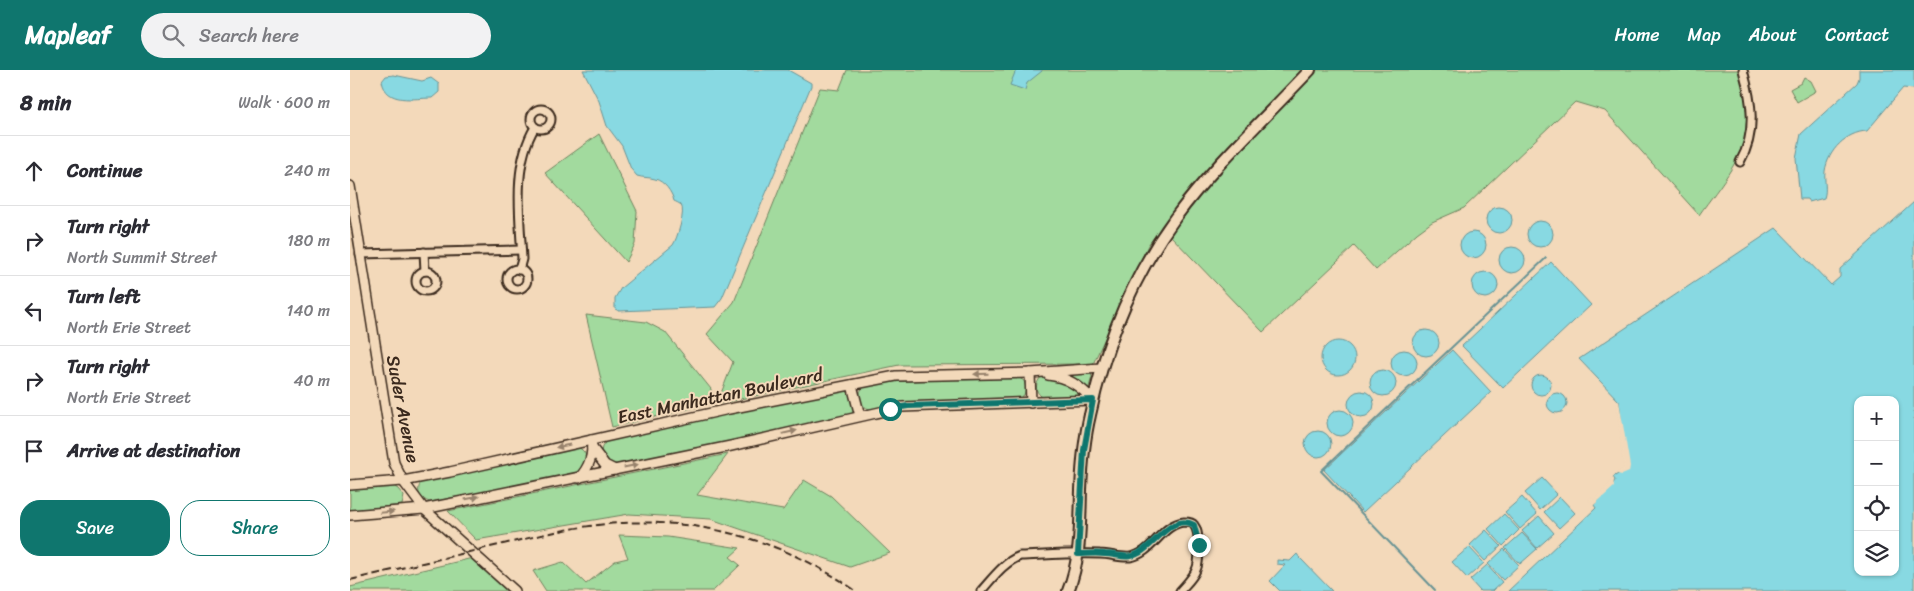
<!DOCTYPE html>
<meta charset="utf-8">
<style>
:root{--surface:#fff;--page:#f2f2f3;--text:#2b2b33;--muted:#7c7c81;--line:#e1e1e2;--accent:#0f766e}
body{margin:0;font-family:Sriracha,sans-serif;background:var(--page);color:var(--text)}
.controls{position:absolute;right:15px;bottom:15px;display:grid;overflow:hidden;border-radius:10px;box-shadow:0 1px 4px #0004}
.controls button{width:45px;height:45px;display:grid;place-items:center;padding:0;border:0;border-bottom:1px solid var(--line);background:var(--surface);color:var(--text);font:25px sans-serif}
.stop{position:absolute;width:15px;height:15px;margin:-11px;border:4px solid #0f766e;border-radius:50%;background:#fff}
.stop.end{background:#0f766e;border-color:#fff;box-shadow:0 1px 5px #0008}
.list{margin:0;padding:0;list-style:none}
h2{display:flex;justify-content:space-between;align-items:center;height:65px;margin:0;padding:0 20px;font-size:21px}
h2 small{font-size:16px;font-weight:400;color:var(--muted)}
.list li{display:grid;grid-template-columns:32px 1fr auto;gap:15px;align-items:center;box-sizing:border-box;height:70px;padding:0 20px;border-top:1px solid var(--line)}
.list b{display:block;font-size:19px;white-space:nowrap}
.list p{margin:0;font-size:16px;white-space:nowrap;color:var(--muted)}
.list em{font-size:16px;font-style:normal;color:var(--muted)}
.actions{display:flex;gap:10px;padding:15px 20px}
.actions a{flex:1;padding:11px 0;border:1px solid var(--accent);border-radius:20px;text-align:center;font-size:18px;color:var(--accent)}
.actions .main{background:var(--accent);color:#fff}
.icon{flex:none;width:28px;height:28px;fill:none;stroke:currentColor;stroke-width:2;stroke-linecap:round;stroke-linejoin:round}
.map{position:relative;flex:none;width:1564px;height:521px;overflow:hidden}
header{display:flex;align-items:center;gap:30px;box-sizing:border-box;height:70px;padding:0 25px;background:var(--accent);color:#fff}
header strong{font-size:24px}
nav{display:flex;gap:28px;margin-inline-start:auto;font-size:18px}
.search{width:350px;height:45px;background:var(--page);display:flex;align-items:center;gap:12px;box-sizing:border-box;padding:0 18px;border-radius:28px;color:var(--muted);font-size:19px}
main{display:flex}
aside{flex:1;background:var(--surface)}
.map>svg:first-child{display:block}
.green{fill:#a2da9e;stroke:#6e825e}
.water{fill:#88d9e2;stroke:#699394;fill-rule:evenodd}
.pier{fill:#f3d9ba}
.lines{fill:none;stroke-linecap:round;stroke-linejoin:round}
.stream{stroke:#699394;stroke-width:2}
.minor-casing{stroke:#3b2a1e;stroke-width:11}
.tertiary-casing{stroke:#3b2a1e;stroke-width:12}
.secondary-casing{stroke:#3b2a1e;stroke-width:14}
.minor{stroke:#f3d9ba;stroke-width:7}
.tertiary{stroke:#f3d9ba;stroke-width:9}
.secondary{stroke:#f3d9ba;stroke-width:10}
.rail{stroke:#3b2a1e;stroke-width:2;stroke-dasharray:8 4;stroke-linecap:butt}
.oneway{fill:#97826c}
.route{stroke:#0f766e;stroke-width:6}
.labels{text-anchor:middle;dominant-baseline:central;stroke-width:4;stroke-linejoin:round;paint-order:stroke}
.street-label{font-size:18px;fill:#3b2a1e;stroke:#f3d9ba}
</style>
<header>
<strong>Mapleaf</strong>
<div class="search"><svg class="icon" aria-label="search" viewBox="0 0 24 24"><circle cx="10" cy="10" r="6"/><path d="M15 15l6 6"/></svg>Search here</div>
<nav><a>Home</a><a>Map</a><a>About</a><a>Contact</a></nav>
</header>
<main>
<aside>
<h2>8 min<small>Walk · 600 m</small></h2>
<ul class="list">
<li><svg class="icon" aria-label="ahead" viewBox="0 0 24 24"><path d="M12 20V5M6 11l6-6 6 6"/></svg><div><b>Continue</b></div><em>240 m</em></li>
<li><svg class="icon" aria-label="right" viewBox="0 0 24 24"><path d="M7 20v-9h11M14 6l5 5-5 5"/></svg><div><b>Turn right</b><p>North Summit Street</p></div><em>180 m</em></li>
<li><svg class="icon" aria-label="left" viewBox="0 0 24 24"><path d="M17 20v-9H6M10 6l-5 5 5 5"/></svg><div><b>Turn left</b><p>North Erie Street</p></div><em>140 m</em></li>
<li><svg class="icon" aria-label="right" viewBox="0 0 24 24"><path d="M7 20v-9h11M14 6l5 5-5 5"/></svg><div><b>Turn right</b><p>North Erie Street</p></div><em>40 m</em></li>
<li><svg class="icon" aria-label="arrive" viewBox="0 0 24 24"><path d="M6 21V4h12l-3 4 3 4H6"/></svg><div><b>Arrive at destination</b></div></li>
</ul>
<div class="actions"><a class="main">Save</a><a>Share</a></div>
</aside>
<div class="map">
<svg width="1564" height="521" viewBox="0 0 1564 521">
<rect width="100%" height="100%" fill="#f3d9ba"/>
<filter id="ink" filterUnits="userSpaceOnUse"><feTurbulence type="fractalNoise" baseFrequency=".02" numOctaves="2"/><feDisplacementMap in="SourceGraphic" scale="10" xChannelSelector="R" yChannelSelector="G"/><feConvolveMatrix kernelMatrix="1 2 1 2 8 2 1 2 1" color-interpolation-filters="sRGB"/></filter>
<g filter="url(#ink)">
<g class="green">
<path d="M 497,0 L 952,0 L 846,113 L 798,175 L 743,294 L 549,295 L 367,334 L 383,292 L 357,264 L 384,232 L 470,18 L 489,20 Z"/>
<path d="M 967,0 L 1389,0 C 1393,15 1398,30 1398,46 C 1398,85 1370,115 1349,145 L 1255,41 L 1225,32 L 1114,138 L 1082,152 L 1067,163 L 1026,200 L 1004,176 L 913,262 L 820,165 L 854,120 Z"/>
<path d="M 1454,7 L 1461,11 L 1466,21 L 1447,32 L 1440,19 L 1451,13 Z"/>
<path d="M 249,64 L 287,141 L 285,174 L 276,192 L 195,103 Z"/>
<path d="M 236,245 L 296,252 L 315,262 L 361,319 L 360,334 L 262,357 Z"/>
<path d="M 708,302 L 741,303 L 742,307 L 738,320 Z"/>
<path d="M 668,307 L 674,311 L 676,318 L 674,325 L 667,330 C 628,331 589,330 550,333 C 540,334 529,340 520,339 C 509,337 505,321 516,316 C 521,313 529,313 535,312 Z"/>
<path d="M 691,307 C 709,304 721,317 734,327 L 694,328 C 685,323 684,315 691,307 Z"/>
<path d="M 494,320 L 501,324 L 504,336 L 502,344 L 498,345 L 378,373 L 265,396 L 260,394 L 251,382 L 252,377 L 257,370 L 392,340 Z"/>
<path d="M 221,377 C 232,376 237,383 237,393 L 227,405 L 80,432 C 69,429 66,421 71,412 Z"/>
<path d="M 378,384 L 347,425 L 433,440 L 454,410 L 481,426 L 540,483 L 500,497 L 361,449 L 279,444 L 126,470 L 98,441 Z"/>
<path d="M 42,415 L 48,419 L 54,426 L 52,435 L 0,441 L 0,419 Z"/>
<path d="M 269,465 L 318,467 L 390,478 L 380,487 L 390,495 L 363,521 L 196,521 L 183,501 L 213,492 L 236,514 L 265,491 L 278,488 Z"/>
<path d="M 127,487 L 165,521 L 0,521 L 0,517 Z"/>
</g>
<g class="water">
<path d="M 233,0 L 438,0 L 461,13 L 461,16 L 372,228 L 365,237 L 269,241 L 265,239 L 265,228 L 271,218 L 323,175 C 327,169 336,141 331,135 C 329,133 326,132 324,131 C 322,122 314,111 305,109 C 299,107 293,108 287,106 L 281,99 L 272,76 L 257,56 L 249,31 Z"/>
<path d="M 666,0 L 692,0 L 692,1 L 677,13 L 675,20 L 660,15 Z"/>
<path d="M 1509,0 L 1564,0 L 1564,19 L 1553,18 L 1517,61 C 1496,62 1478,81 1475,101 C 1474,110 1477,120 1474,128 L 1459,132 L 1457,129 L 1450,129 L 1446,88 L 1451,64 L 1507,13 L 1509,8 Z"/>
<path d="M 44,5 L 72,11 L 81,8 L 89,14 L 89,22 L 82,28 C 64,28 36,35 32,11 L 36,6 Z"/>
<path d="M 1564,132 L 1564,521 L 1158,521 L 1246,438 L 1244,435 L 1263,414 L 1265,410 L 1263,407 L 1277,399 L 1269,331 L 1229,289 L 1426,158 L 1481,215 L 1490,207 L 1490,199 ZM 1508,330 L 1545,330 L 1545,502 L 1508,502 Z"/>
<circle cx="1149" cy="150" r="13"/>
<circle cx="1190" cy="164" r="13"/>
<circle cx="1123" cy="175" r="13"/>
<circle cx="1162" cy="190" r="13"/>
<path d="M 1201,192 L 1241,235 L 1153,318 L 1112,276 Z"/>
<circle cx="1135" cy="215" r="13"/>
<circle cx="1076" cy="273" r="13"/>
<circle cx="988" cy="288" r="17"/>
<circle cx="1054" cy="293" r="13"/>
<path d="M 1102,280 L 1141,322 L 1013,442 L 974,400 Z"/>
<circle cx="1033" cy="313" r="13"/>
<circle cx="1191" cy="315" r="10"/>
<circle cx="1011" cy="334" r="13"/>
<circle cx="1207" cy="333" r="10"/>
<circle cx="990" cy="353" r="13"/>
<circle cx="968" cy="374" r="13"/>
<path d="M 1192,408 L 1207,424 L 1190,440 L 1175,423 Z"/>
<path d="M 1172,427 L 1187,444 L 1170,459 L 1155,442 Z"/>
<path d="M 1210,427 L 1225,443 L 1209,458 L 1194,442 Z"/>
<path d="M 1154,444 L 1169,460 L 1153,476 L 1138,459 Z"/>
<path d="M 1189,446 L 1204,463 L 1187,478 L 1172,461 Z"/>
<path d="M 1136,460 L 1151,476 L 1135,491 L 1120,475 Z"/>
<path d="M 1172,463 L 1187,479 L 1170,494 L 1155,478 Z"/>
<path d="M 1119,477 L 1134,493 L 1117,508 L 1102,492 Z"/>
<path d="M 1154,479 L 1169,495 L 1153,510 L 1138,494 Z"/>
<path d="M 947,484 L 950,488 L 982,521 L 930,521 L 920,511 L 935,495 L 927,494 L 927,490 L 940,491 Z"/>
<path d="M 1137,495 L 1152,512 L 1142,521 L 1130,521 L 1120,510 Z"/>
</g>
<g class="pier">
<path d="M 1269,331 L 1280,396 L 1279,402 L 1272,405 L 1267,404 L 1274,398 L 1267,334 Z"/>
<path d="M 1263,407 L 1264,417 L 1244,435 L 1239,430 L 1241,428 L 1244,431 L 1261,413 Z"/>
</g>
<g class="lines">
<path class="stream" d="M 1085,520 L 971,401 L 1196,188"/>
<defs>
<g id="minor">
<circle cx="191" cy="49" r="10"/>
<path d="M 1390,92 C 1407,62 1402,32 1393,0"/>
<path d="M 74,182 L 75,201"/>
<path d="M 10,184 L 171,180"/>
<circle cx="167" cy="209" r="10"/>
<path d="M 169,200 L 172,189 C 170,147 162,95 185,57"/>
<circle cx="76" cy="211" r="10"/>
<path d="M 631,521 C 642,509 654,492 670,486 C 696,485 723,483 750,484 C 760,484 770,488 780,487 C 803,484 811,454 834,452 C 837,452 842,452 844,455 C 850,462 850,492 846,500 C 843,508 835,515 830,521"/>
</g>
<g id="tertiary">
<path d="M 0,116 L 44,393 L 53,411 L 74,439 L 165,521"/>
<path d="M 680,303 L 681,333"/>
<path d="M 698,305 C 717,307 730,316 743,330"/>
<path d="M 502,315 L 510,346"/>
<path d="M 242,378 L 255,395 L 265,400"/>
<path d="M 229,408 C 239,398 244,384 241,370"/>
<path d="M 0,415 L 53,411 L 100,402 L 379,339 L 546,306 L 680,303 L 751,298"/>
<path d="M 0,445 L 74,439 L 381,376 L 552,337 L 743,330"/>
</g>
<path id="secondary" d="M 718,521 C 731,489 730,454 731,420 C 732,395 734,370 740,345 C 755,275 782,207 825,148 C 864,95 914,49 960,0"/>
</defs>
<use href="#minor" class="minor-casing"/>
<use href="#tertiary" class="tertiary-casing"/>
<use href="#secondary" class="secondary-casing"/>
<use href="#minor" class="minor"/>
<use href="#tertiary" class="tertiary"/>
<use href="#secondary" class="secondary"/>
<path class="rail" d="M 0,510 C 47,499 94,488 140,477 C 173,470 207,460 240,456 C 334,443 429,466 506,521"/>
</g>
<defs><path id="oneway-solid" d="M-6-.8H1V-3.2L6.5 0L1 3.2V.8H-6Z" transform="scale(1.25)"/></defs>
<g class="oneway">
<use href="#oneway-solid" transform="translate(631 304) rotate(178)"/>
<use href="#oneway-solid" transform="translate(440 362) rotate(-13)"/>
<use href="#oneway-solid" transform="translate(213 376) rotate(168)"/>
<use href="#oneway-solid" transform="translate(281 396) rotate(-12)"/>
<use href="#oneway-solid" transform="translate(122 428) rotate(-12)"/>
<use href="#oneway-solid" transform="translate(37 442) rotate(-5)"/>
</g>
</g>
<g class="lines" filter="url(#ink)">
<path class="route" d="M 540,339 L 558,336 L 743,330 L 734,380 L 728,484 C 737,484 746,483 755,484 C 767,484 778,490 789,483 C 806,474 822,443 844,455 L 849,475"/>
</g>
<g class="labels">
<g class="street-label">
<text transform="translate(370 326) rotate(-12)">East Manhattan Boulevard</text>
<text transform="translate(53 339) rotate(79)">Suder Avenue</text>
</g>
</g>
</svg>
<div class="controls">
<button>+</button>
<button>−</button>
<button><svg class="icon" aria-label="locate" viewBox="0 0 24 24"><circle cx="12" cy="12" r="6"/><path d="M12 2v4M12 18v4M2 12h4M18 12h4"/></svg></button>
<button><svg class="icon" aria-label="layers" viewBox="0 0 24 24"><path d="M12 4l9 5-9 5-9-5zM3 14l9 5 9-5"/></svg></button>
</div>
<div class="stop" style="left:540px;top:339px"></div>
<div class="stop end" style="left:849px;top:475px"></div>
</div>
</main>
